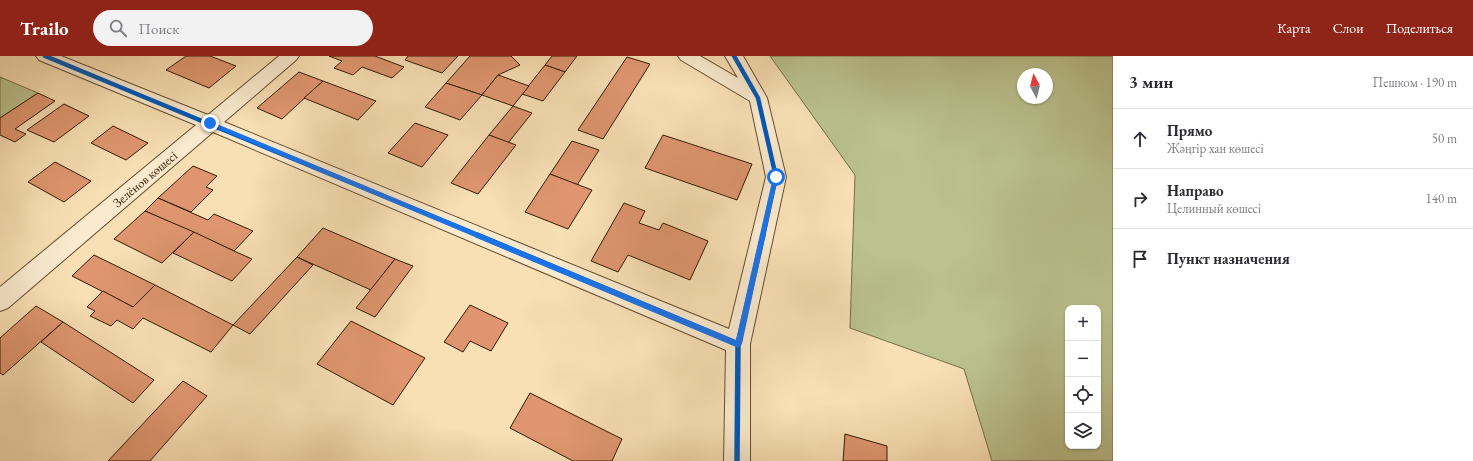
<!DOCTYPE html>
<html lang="ru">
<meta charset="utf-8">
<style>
:root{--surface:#fff;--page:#f2f2f3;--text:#2b2b33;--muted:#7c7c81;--line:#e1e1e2;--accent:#8f2418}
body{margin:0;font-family:"EB Garamond",serif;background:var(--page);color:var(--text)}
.controls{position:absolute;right:12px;bottom:12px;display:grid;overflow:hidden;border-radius:8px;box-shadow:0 1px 3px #0004}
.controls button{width:36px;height:36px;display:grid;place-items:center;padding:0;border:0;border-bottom:1px solid var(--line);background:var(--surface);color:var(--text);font:20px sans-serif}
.compass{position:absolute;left:1017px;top:12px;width:36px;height:36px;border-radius:50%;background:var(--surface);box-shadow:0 1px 3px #0004;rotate:353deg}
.stop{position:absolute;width:12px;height:12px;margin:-9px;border:3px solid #1a73e8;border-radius:50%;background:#fff}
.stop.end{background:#1a73e8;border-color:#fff;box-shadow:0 1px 4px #0008}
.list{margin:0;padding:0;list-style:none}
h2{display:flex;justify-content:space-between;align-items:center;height:52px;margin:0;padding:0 16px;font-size:17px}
h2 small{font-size:13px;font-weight:400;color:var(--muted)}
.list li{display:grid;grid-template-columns:26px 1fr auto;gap:12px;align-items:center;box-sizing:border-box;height:60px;padding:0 16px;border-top:1px solid var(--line)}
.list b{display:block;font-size:15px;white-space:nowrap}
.list p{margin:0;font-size:13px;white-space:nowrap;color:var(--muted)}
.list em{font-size:13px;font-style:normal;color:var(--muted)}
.icon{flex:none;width:22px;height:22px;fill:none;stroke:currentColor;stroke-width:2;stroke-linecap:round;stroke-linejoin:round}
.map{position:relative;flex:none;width:1113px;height:405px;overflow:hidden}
header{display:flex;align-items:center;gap:24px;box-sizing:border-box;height:56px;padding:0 20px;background:var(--accent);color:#fff}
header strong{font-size:19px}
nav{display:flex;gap:22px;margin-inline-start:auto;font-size:14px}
.search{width:280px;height:36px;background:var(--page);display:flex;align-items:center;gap:10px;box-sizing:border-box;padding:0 14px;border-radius:22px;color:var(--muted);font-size:15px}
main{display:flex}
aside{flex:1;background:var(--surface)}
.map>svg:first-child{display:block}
.green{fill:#bbc28f;stroke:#766e48;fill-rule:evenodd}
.building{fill:#df9670;stroke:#321b00}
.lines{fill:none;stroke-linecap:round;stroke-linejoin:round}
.street-casing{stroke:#644c2d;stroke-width:2}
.street{fill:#faeace;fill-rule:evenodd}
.cycleway-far1-casing{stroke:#faeace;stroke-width:6}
.cycleway-casing{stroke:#faeace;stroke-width:8}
.cycleway-far1{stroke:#0057b8;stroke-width:4.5}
.cycleway{stroke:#0057b8;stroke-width:5.5}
.route{fill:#1a73e8}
.labels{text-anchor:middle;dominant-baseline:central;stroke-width:4;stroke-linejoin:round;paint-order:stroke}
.street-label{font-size:13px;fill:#321b00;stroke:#faeace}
</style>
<header>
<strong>Trailo</strong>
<div class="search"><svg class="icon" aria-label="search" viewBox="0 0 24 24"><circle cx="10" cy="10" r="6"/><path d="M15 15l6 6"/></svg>Поиск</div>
<nav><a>Карта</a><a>Слои</a><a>Поделиться</a></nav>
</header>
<main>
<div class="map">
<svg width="1113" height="405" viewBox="0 0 1113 405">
<rect width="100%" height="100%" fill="#f8dfb4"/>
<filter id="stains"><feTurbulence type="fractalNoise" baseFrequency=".005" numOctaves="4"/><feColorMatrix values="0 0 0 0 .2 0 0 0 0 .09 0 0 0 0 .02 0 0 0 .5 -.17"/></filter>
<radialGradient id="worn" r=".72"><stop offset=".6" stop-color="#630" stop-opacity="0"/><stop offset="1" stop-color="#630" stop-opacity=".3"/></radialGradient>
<g class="green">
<path d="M 770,0 L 1113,0 L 1113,405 L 992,405 L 964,313 L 850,272 L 855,119 ZM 1023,18 L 1047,18 L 1047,42 L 1023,42 ZM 1068,252 L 1098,252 L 1098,390 L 1068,390 Z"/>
<path d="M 0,21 L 38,37 L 0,62 Z"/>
</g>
<g class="building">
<path d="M 186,0 L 210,0 L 236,10 L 209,32 L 166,14 Z"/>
<path d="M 329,0 L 375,0 L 404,11 L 392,22 L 362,11 L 353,19 L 334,12 L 342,5 Z"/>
<path d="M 408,0 L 458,0 L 442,17 L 405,4 Z"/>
<path d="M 470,0 L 511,0 L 520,9 L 498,19 L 482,39 L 446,27 Z"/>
<path d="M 552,0 L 577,0 L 565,16 L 545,9 Z"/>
<path d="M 627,1 L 650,8 L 603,83 L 578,74 Z"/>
<path d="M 545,9 L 565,16 L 543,45 L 522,38 Z"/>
<path d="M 299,16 L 323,25 L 282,63 L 257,52 Z"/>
<path d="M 498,19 L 529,30 L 513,50 L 482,39 Z"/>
<path d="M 323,25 L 376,45 L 358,64 L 304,42 Z"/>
<path d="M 446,27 L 482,39 L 460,64 L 425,51 Z"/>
<path d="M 38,37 L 55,45 L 15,73 L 26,78 L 15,86 L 0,79 L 0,62 Z"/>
<path d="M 64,48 L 89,60 L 54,86 L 27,74 Z"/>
<path d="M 513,50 L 532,57 L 508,87 L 489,79 Z"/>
<path d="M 415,67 L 448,79 L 422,111 L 388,97 Z"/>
<path d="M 113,70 L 148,87 L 126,104 L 91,87 Z"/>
<path d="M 489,79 L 516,89 L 478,138 L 451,127 Z"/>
<path d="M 663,79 L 752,108 L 737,144 L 645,112 Z"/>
<path d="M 572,85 L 599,94 L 577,129 L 550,118 Z"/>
<path d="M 55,106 L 91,125 L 64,146 L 28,126 Z"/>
<path d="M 193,110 L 217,120 L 206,131 L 213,134 L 191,156 L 158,142 Z"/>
<path d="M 550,118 L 592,134 L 568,173 L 525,156 Z"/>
<path d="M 158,142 L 208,164 L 214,158 L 253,175 L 234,195 L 145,155 Z"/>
<path d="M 624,147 L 645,155 L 639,167 L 659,174 L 663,167 L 708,185 L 690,224 L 628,199 L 618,216 L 591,205 Z"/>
<path d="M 145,155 L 194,176 L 162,207 L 114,183 Z"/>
<path d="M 323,172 L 395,203 L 371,234 L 297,201 Z"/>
<path d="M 194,176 L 234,195 L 252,203 L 232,225 L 173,197 Z"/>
<path d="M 94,199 L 155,229 L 133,251 L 72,220 Z"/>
<path d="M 297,201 L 313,209 L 250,278 L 233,269 Z"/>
<path d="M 395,203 L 413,210 L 375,261 L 356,252 Z"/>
<path d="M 155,229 L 233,269 L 211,296 L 143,262 L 133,273 L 117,264 L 111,270 L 90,260 L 95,255 L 87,251 L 103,235 L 133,251 Z"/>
<path d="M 470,249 L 508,267 L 491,295 L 470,285 L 463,296 L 444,286 Z"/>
<path d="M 36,250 L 63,266 L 3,319 L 0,317 L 0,282 Z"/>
<path d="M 351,265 L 425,302 L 393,349 L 317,308 Z"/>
<path d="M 63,266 L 154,324 L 133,347 L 41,286 Z"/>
<path d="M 183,325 L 207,340 L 150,405 L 108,405 Z"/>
<path d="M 530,337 L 622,383 L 612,405 L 573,405 L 510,372 Z"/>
<path d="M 845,378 L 887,390 L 887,405 L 843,405 Z"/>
</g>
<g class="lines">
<defs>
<path id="street" d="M 36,0 L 61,0 L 208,59 L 279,0 L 299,0 L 296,4 L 224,66 L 729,273 L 766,121 L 750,45 L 681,4 L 678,0 L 700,0 L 738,22 L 725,0 L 743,0 L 767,42 L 786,121 L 750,288 L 750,405 L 724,405 L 726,294 L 213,76 L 8,252 L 0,255 L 0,231 L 196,69 L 39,4 Z"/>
</defs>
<use href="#street" class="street-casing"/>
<use href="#street" class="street"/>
<defs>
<g id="cycleway-far1">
<path d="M 45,0 L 480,180"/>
<path d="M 734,0 L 758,42 L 776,121 L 763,180"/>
</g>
<g id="cycleway">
<path d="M 477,179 L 738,288"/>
<path d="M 737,405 L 738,288 L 763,179"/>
</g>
</defs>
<use href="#cycleway-far1" class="cycleway-far1-casing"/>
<use href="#cycleway" class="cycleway-casing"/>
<use href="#cycleway-far1" class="cycleway-far1"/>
<use href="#cycleway" class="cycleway"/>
</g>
<path class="route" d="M 209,66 L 212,66 L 736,284 L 773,121 L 776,119 L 778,120 L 742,288 L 738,292 L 736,291 L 209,69 Z"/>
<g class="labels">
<g class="street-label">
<text transform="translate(145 123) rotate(-40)">Зелёнов көшесі</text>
</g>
</g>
<rect width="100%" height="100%" filter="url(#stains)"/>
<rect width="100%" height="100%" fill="url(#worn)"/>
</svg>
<div class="controls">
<button>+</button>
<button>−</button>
<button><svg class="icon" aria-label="locate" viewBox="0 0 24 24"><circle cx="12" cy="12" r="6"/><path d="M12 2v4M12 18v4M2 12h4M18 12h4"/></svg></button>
<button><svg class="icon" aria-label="layers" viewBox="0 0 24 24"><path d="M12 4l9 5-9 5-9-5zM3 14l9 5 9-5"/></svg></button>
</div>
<svg class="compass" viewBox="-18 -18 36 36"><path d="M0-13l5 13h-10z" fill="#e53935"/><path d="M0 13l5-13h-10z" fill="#7c7c81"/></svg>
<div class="stop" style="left:776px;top:121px"></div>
<div class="stop end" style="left:210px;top:67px"></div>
</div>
<aside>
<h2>3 мин<small>Пешком · 190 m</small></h2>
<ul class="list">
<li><svg class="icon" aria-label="ahead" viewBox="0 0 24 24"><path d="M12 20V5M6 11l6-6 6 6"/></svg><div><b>Прямо</b><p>Жәңгір хан көшесі</p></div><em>50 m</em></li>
<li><svg class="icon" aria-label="right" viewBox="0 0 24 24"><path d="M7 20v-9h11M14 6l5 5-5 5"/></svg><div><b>Направо</b><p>Целинный көшесі</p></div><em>140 m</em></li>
<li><svg class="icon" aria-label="arrive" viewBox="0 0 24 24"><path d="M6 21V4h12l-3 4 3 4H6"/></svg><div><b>Пункт назначения</b></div></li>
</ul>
</aside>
</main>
